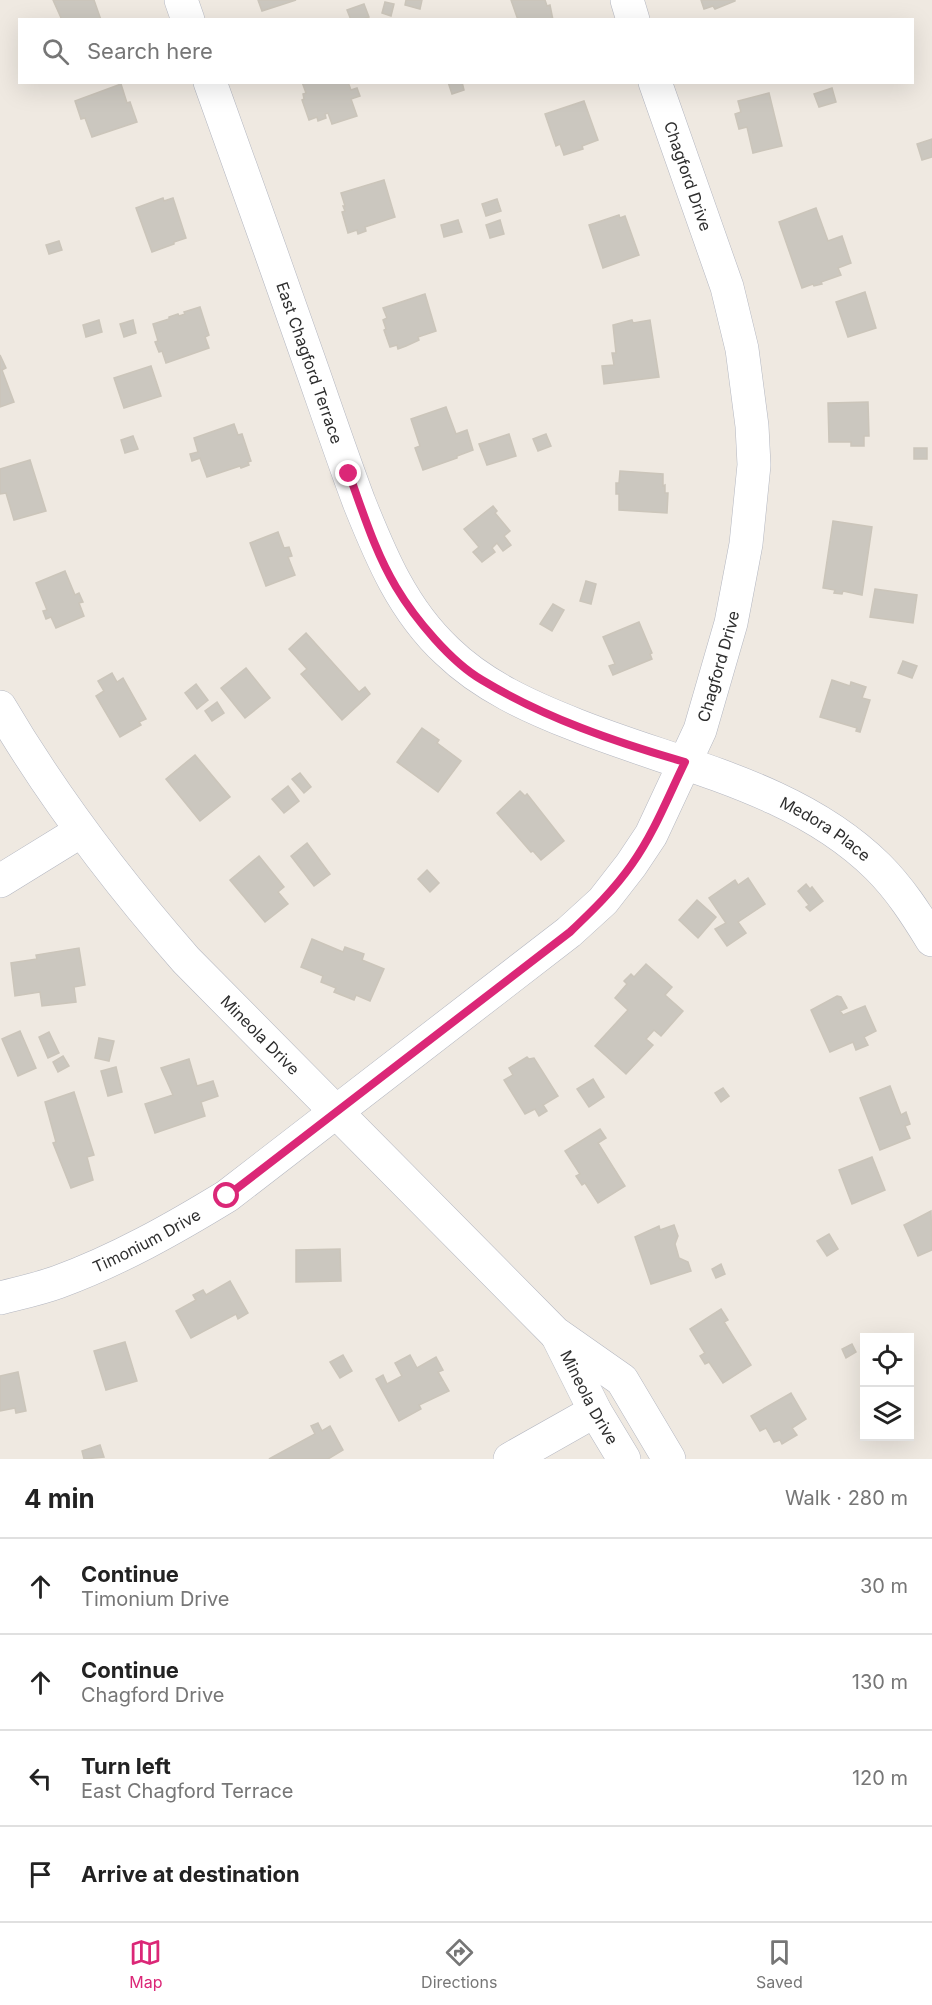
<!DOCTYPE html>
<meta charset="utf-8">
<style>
:root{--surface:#fff;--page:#f6f6f6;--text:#222;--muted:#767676;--line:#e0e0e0;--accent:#db2777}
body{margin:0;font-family:Inter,sans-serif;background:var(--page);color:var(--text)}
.controls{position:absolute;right:18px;bottom:18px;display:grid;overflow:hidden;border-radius:0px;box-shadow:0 6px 24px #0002}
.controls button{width:54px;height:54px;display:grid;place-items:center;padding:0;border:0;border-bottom:2px solid var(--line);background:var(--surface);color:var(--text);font:30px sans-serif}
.stop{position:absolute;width:18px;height:18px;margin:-14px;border:4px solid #db2777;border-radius:50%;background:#fff}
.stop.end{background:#db2777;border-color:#fff;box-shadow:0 2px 6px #0008}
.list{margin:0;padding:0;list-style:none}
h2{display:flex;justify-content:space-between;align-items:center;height:78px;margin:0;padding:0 24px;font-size:26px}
h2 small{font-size:20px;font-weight:400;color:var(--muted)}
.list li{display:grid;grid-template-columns:39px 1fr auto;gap:18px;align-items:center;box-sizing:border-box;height:96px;padding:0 24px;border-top:2px solid var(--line)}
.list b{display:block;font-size:22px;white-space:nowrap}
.list p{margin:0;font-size:20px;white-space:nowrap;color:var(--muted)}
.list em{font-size:20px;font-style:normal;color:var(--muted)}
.icon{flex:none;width:33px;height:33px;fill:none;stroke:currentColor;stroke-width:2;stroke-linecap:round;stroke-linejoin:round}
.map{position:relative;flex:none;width:932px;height:1459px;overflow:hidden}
.search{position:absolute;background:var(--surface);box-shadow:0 6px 24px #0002;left:18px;right:18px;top:18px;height:66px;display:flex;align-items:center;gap:15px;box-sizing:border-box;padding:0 21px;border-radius:0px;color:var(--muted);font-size:22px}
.sheet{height:462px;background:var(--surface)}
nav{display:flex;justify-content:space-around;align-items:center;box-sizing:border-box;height:84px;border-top:2px solid var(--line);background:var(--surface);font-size:16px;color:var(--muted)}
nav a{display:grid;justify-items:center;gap:3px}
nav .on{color:var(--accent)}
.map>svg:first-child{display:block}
.building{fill:#cbc7bf;stroke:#cbc5ba;stroke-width:1.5}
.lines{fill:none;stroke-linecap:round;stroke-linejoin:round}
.minor-casing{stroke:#b4b7c1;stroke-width:34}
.minor{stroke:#fff;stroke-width:33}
.route{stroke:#db2777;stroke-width:8}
.labels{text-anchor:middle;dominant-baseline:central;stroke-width:5;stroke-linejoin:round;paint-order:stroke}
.street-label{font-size:16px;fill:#2e2e2e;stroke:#fff}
</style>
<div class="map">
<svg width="932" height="1459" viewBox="0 0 932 1459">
<rect width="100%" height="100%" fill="#efe9e1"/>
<g class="building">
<path d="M 53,0 L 94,0 L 101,20 L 62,20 Z"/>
<path d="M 258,0 L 296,0 L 262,11 Z"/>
<path d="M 406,0 L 422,0 L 420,9 L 405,5 Z"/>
<path d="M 511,0 L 545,0 L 547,6 L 550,5 L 553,20 L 518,20 Z"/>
<path d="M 701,0 L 735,0 L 735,1 L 715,9 L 713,6 L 704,9 Z"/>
<path d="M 385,2 L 394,4 L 391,16 L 382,13 Z"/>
<path d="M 364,4 L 369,17 L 361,20 L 351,20 L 347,10 Z"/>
<path d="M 302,82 L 348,82 L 351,90 L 357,88 L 360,96 L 351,99 L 357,116 L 332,124 L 328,113 L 325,114 L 326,118 L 318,121 L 317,117 L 309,120 L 302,100 L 304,99 L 303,94 L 306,93 Z"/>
<path d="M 448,82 L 462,82 L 464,90 L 452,94 Z"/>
<path d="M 121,84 L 127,103 L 130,102 L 137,122 L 92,137 L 85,118 L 81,119 L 75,101 Z"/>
<path d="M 832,88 L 836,102 L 819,107 L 814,94 Z"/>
<path d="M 769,93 L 782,146 L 753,153 L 747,127 L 739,129 L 735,114 L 741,112 L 738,101 Z"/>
<path d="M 584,101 L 598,140 L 582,146 L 583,149 L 564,155 L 560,144 L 556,146 L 545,114 Z"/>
<path d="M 932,139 L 932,157 L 922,160 L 917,144 Z"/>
<path d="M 384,180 L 395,217 L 365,227 L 366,231 L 358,234 L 357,230 L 348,233 L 342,212 L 345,211 L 343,206 L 345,206 L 341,193 Z"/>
<path d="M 163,198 L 164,201 L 173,198 L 186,238 L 174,242 L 174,244 L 152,252 L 136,208 Z"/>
<path d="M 497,199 L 501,211 L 486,216 L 482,204 Z"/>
<path d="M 816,208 L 828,241 L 842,236 L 851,263 L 838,268 L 841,275 L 821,282 L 822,284 L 814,286 L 813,284 L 802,288 L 779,222 Z"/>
<path d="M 619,215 L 620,218 L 625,216 L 639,255 L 603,268 L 589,225 Z"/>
<path d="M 458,220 L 462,232 L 444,237 L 441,225 Z"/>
<path d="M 500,220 L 504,234 L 490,238 L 486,225 Z"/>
<path d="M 59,241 L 62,250 L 49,254 L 46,245 Z"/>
<path d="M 865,292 L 876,328 L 848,337 L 836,302 Z"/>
<path d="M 425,294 L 436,331 L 418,337 L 419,340 L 406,346 L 398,349 L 397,345 L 390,347 L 384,330 L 386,329 L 383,320 L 387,318 L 383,308 Z"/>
<path d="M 200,307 L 209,335 L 205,337 L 209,348 L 166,363 L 162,351 L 159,352 L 155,342 L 158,341 L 153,324 L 169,319 L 169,317 L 178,314 L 179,316 L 185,314 L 184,312 Z"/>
<path d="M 99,320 L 102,332 L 86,337 L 83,325 Z"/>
<path d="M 133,320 L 136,333 L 124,337 L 120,324 Z"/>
<path d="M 632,320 L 633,323 L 650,320 L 659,377 L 604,384 L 602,366 L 614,365 L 612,353 L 616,353 L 613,325 Z"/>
<path d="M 0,355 L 6,368 L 2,370 L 14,402 L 0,407 Z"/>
<path d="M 151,366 L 161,396 L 124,408 L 114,378 Z"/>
<path d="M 868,402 L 869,436 L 864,436 L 864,446 L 851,446 L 851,442 L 829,442 L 828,403 Z"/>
<path d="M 446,407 L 456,434 L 467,430 L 473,450 L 457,456 L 457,458 L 423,470 L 415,448 L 420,446 L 411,419 Z"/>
<path d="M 234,424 L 238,435 L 242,434 L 251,461 L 248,462 L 249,465 L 241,468 L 240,466 L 207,477 L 200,458 L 192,461 L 190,454 L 198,452 L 194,438 Z"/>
<path d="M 509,434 L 516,456 L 487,465 L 479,444 Z"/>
<path d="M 546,434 L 551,446 L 538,451 L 533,439 Z"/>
<path d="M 133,436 L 138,449 L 125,453 L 121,440 Z"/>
<rect x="914" y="448" width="13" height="11"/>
<path d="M 30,460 L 46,511 L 14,520 L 6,493 L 0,494 L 0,469 Z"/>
<path d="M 620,471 L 663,474 L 663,486 L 665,485 L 665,493 L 668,493 L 667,513 L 619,510 L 619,494 L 616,494 L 616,483 L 619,483 Z"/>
<path d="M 493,506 L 497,511 L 495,513 L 510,531 L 504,536 L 511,545 L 503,551 L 497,543 L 492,548 L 495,552 L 482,562 L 473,552 L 479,547 L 464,529 Z"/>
<path d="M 833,521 L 872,527 L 862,595 L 843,591 L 842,594 L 834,593 L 835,590 L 823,588 Z"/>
<path d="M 278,532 L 284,548 L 289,547 L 292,556 L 288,557 L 295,575 L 266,586 L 250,543 Z"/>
<path d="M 65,571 L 75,595 L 79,593 L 83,602 L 79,603 L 84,616 L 56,628 L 51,617 L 46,619 L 43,611 L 47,610 L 36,583 Z"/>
<path d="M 586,581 L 596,584 L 591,604 L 580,601 Z"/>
<path d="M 875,589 L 917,595 L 913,623 L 870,617 Z"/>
<path d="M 553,604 L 564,610 L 552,631 L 540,624 Z"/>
<path d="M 639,622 L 652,653 L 650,654 L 652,659 L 613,675 L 609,666 L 615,664 L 603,637 Z"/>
<path d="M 306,633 L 359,692 L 365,687 L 370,694 L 342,720 L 301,674 L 307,669 L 289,649 Z"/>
<path d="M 903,661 L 917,666 L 912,678 L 898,673 Z"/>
<path d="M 246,668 L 270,698 L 245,718 L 221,688 Z"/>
<path d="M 112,673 L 117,682 L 123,678 L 146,719 L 139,722 L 141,725 L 120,737 L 96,696 L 104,691 L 98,681 Z"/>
<path d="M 832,680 L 850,686 L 851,682 L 866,687 L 862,698 L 870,700 L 860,732 L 856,731 L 857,728 L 820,717 Z"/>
<path d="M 196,684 L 208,700 L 197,709 L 185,693 Z"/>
<path d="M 217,702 L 224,713 L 212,721 L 205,711 Z"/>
<path d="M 422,728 L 439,740 L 437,743 L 461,761 L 438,792 L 397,762 Z"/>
<path d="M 195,755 L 230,797 L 200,821 L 166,779 Z"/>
<path d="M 300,773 L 311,787 L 304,793 L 292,779 Z"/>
<path d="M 288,786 L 299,801 L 284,813 L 272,799 Z"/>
<path d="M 520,791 L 525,796 L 527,794 L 564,841 L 541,860 L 533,851 L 531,852 L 497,813 Z"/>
<path d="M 307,843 L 330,874 L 314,886 L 291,856 Z"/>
<path d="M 259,856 L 284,887 L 278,892 L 288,904 L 265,922 L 230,880 Z"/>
<path d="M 427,870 L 439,883 L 430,892 L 418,879 Z"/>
<path d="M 748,878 L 765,904 L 738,922 L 746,933 L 727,946 L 715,929 L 726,923 L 709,898 L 735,880 L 738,885 Z"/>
<path d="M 806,884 L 810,889 L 812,887 L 823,901 L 810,911 L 806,907 L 809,905 L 798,891 Z"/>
<path d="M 697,900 L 716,917 L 698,938 L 679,920 Z"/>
<path d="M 312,939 L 343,952 L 345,947 L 364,954 L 362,960 L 384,969 L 370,1001 L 356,995 L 354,1000 L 334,992 L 336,988 L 321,982 L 323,976 L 301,967 Z"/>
<path d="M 79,948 L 85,985 L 74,987 L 76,1002 L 42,1006 L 40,992 L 15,996 L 11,963 L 37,959 L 36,955 Z"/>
<path d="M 646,964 L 672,987 L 665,995 L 683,1011 L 661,1036 L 654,1030 L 646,1039 L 653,1045 L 626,1074 L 595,1046 L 628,1010 L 615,998 L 627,984 L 624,981 L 631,974 L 634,977 Z"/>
<path d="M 837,996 L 841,997 L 847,1008 L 840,1011 L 843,1015 L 865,1006 L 876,1031 L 864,1037 L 868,1045 L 856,1050 L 853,1042 L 830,1052 L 811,1010 Z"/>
<path d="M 20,1031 L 36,1068 L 18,1076 L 2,1039 Z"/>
<path d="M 49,1032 L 59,1053 L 48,1058 L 39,1037 Z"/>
<path d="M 99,1038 L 114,1041 L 109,1061 L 95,1058 Z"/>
<path d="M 63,1056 L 69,1066 L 58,1072 L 53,1062 Z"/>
<path d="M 527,1057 L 529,1059 L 534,1058 L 558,1096 L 543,1105 L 547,1111 L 539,1116 L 535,1109 L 525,1114 L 504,1080 L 513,1075 L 509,1068 Z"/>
<path d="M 189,1059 L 197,1086 L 213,1081 L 218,1096 L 201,1102 L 205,1116 L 155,1133 L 145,1104 L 173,1095 L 161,1068 Z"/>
<path d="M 116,1067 L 122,1092 L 108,1096 L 101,1071 Z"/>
<path d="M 593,1079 L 604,1097 L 589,1107 L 577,1089 Z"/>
<path d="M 890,1086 L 901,1115 L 906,1112 L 910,1124 L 905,1126 L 910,1138 L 880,1150 L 860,1098 Z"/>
<path d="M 723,1088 L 729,1096 L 721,1102 L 715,1093 Z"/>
<path d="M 74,1092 L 94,1155 L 87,1157 L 93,1180 L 71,1188 L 53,1143 L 56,1142 L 45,1102 Z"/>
<path d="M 600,1129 L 606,1138 L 598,1143 L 625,1186 L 598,1203 L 585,1183 L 582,1185 L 576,1176 L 580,1174 L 565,1151 Z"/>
<path d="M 872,1157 L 885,1190 L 852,1204 L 839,1170 Z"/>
<path d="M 931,1211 L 932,1250 L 918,1256 L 904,1225 Z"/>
<path d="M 674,1225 L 678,1236 L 675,1244 L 679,1258 L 688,1262 L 691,1271 L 651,1284 L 635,1237 L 659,1226 L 660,1230 Z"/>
<path d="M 829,1234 L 838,1249 L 827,1256 L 817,1241 Z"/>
<path d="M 340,1249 L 341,1281 L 296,1282 L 296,1250 Z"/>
<path d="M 721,1264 L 725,1274 L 716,1278 L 712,1269 Z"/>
<path d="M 230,1281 L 248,1313 L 238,1319 L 236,1314 L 191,1338 L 176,1311 L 196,1300 L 193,1295 L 203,1290 L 206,1295 Z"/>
<path d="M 721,1309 L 728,1320 L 724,1322 L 751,1365 L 723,1383 L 709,1362 L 705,1364 L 700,1356 L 705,1353 L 690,1329 Z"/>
<path d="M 125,1342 L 137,1381 L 106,1390 L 94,1351 Z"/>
<path d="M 852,1344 L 856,1352 L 846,1358 L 842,1349 Z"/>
<path d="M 343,1355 L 352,1371 L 340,1378 L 330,1362 Z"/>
<path d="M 410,1355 L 417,1368 L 436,1357 L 443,1370 L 438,1372 L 449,1391 L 419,1405 L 421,1409 L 399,1421 L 376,1379 L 383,1375 L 387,1384 L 402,1376 L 395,1363 Z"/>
<path d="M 18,1372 L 26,1411 L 16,1413 L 15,1408 L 0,1411 L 0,1376 Z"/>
<path d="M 791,1393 L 806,1419 L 792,1428 L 797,1435 L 782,1444 L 780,1440 L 774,1442 L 766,1428 L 760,1431 L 751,1416 Z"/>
<path d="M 318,1423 L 322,1431 L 330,1426 L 343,1450 L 328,1459 L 269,1459 L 315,1434 L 311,1426 Z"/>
<path d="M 100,1445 L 104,1457 L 84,1459 L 82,1451 Z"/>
</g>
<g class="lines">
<defs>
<g id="minor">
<path d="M 181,0 L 188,20"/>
<path d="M 627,0 L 633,20"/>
<path id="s1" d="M 210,82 C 245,179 279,275 313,372 C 328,415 343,459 359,502 C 381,557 403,610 447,651 C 483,686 530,707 576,725 C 679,766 797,787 878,867 C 900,889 916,914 932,940"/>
<path id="s2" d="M 0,707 C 54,799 116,880 186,960 L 555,1333 L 622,1380 L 669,1459"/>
<path d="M 0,881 L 81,831"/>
<path id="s3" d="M 0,1298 C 19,1293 39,1289 58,1282 C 118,1260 173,1229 227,1196 L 569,932 L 603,901 L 631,865 L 651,835 L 700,730 L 731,623 L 746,544 L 754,465 L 752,426 L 742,349 L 727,287 L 655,82"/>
<path id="s4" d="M 558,1337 L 595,1411 L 624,1459"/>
<path d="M 510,1459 L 595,1411"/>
</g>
</defs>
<use href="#minor" class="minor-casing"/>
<use href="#minor" class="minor"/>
</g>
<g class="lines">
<path class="route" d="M 227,1196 L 570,932 C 592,911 614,890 632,864 C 654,833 668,797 685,762 C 615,742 545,718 482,680 C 451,662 415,619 396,587 C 375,552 363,512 349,474"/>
</g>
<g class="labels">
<g class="street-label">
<text transform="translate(688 176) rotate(71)">Chagford Drive</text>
<text stroke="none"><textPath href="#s1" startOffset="298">East Chagford Terrace</textPath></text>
<text stroke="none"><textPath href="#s3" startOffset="992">Chagford Drive</textPath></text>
<text stroke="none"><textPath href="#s1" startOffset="1041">Medora Place</textPath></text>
<text stroke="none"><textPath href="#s2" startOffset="420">Mineola Drive</textPath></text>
<text stroke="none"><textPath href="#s3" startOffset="158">Timonium Drive</textPath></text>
<text stroke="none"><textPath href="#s4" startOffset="68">Mineola Drive</textPath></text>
</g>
</g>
</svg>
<div class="controls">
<button><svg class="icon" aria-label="locate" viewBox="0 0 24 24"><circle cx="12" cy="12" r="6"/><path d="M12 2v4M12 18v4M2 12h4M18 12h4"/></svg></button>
<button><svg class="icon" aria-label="layers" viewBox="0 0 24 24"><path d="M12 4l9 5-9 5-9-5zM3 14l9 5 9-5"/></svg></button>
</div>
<div class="stop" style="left:227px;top:1196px"></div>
<div class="stop end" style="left:349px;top:474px"></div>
<div class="search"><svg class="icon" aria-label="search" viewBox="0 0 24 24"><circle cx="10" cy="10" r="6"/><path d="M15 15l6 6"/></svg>Search here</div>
</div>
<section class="sheet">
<h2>4 min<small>Walk · 280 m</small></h2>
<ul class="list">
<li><svg class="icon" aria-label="ahead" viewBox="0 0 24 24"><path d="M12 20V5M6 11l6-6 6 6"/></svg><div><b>Continue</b><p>Timonium Drive</p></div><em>30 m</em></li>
<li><svg class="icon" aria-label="ahead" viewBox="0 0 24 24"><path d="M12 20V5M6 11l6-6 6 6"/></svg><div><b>Continue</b><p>Chagford Drive</p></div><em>130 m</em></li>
<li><svg class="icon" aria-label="left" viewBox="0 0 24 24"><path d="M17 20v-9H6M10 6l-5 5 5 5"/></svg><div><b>Turn left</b><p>East Chagford Terrace</p></div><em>120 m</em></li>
<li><svg class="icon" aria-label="arrive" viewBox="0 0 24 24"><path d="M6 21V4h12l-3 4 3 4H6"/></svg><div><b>Arrive at destination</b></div></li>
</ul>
</section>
<nav>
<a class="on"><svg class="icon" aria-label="map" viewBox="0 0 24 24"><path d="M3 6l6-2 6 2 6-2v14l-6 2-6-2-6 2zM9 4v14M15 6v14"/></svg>Map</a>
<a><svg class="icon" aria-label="directions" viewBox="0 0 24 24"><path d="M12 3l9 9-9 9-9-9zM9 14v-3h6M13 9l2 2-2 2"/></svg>Directions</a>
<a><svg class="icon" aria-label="saved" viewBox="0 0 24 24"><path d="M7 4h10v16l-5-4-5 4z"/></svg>Saved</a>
</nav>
